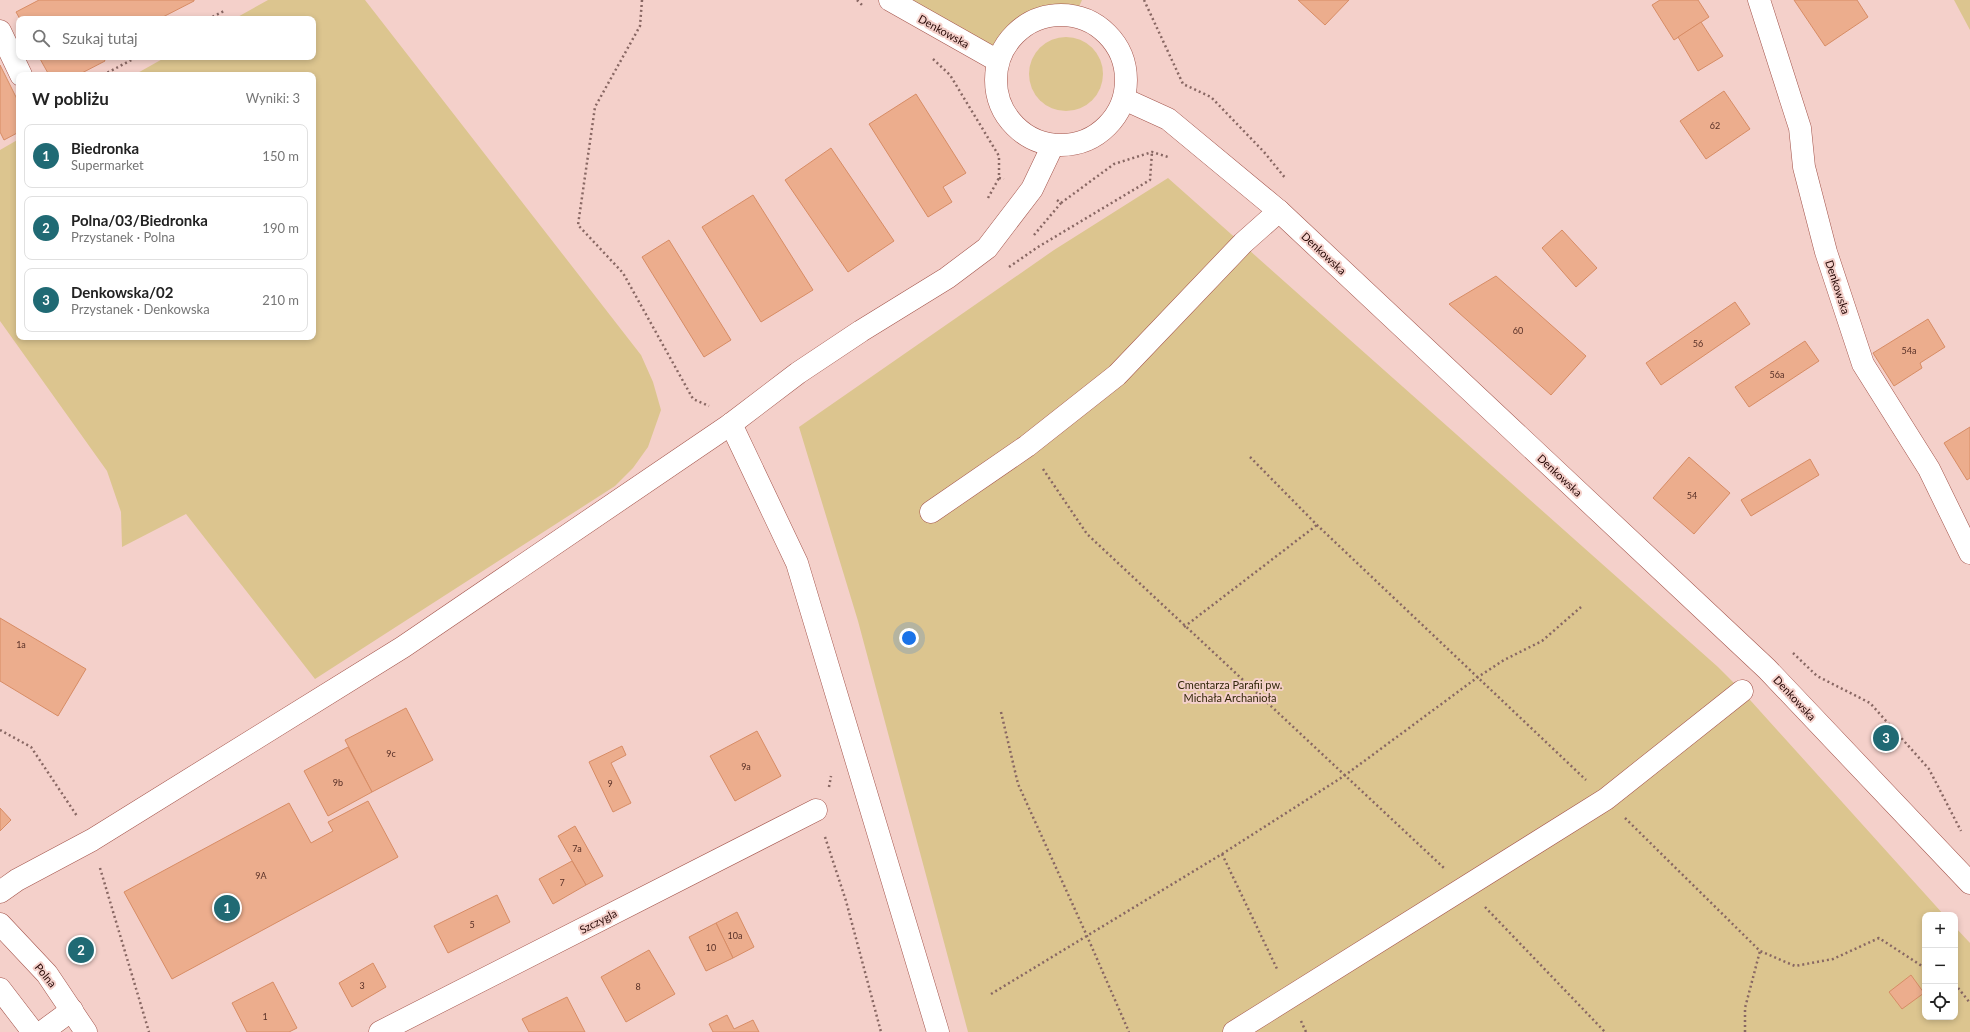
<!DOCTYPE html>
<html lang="pl">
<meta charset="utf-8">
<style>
:root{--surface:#fff;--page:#f6f6f6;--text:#222;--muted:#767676;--line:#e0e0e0;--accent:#206a74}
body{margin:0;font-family:Lato,sans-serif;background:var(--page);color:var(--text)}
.controls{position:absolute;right:12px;bottom:12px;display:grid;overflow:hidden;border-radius:8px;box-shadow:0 2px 6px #0003}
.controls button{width:36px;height:36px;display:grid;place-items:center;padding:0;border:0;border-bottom:1px solid var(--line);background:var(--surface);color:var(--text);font:20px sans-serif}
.you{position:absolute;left:909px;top:638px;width:14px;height:14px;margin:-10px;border:3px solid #fff;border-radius:50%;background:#1a73e8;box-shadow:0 0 0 6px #1a73e833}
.badge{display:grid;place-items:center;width:26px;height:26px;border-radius:50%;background:var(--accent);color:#fff;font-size:13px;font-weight:700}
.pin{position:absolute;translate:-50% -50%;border:2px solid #fff;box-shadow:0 1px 4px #0006}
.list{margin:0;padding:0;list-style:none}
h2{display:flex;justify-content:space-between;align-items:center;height:52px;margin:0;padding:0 16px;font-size:17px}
h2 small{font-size:13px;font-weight:400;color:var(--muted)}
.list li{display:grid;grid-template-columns:26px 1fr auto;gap:12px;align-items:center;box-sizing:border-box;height:64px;margin:0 8px 8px;padding:0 8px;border:1px solid var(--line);border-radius:8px}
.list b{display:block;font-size:15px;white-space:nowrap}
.list p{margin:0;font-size:13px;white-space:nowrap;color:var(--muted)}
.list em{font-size:13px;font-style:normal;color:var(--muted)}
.icon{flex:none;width:22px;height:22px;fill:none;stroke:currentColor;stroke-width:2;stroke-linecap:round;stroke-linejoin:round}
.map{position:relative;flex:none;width:1970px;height:1032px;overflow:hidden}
.search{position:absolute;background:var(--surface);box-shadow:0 2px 6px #0003;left:16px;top:16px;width:300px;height:44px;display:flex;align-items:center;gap:10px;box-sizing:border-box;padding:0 14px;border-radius:8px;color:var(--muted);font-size:15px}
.panel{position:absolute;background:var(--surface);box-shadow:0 2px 6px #0003;left:16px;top:72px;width:300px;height:268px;border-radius:8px}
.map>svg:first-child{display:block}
.green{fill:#dcc58f}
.building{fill:#ecad8d;stroke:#d78c65}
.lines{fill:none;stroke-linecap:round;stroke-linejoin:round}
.minor-casing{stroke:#a3544b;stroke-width:23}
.path{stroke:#886763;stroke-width:2.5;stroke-dasharray:2 3;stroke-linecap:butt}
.minor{stroke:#fff;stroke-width:22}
.labels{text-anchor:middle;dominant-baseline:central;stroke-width:4;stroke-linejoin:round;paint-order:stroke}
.number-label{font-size:9px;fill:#583027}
.street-label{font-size:11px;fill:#260705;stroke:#f4d0ca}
.park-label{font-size:11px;fill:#32270a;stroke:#f4d0ca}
</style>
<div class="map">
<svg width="1970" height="1032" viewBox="0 0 1970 1032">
<rect width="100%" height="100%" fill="#f4d0ca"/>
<g class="green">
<path d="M 268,0 L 365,0 L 641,355 L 653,382 L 661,410 L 648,447 L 633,468 L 615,486 L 315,679 L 186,514 L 122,547 L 121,512 L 107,471 L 0,321 L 0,150 L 19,139 L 19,337 L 313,337 L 313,75 L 134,75 L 166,57 L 313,57 L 313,19 L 234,19 Z"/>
<path d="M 890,0 L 1082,0 L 1075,16 C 1066,16 1055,14 1047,16 C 1022,20 1009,41 998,61 Z"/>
<path d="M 1954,0 L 1970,0 L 1970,30 Z"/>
<circle cx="1066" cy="74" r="37"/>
<path d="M 1168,178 L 1718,667 L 1742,691 L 1944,915 L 1925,915 L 1925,1017 L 1955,1017 L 1955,927 L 1970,943 L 1970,1032 L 968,1032 L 858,621 L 799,427 L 1054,250 Z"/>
</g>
<g class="building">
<path d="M 39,0 L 194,0 L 194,1 L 159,19 L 20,19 L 16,12 Z"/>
<path d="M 1298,0 L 1349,0 L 1325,25 Z"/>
<path d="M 1660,0 L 1698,0 L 1709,17 L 1674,40 L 1652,5 Z"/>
<path d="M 1794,0 L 1857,0 L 1868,17 L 1825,46 Z"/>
<path d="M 1701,22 L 1723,56 L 1698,71 L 1678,37 Z"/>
<path d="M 39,57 L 103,57 L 105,61 L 78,75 L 49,75 Z"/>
<path d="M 0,65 L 19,103 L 19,132 L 4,140 L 0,132 Z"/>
<path d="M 1724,91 L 1750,129 L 1706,159 L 1680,121 Z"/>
<path d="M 916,94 L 966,173 L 943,187 L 952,202 L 928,217 L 869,124 Z"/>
<path d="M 831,148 L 894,241 L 848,272 L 785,180 Z"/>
<path d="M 753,195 L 813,290 L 761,322 L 702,227 Z"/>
<path d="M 1562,230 L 1597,268 L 1576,287 L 1542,248 Z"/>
<path d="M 669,240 L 731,340 L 704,357 L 642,257 Z"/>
<path d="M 1496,276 L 1586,356 L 1551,395 L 1449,304 Z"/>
<path d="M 1735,302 L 1750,324 L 1661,385 L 1646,363 Z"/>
<path d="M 1928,319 L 1945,347 L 1920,363 L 1922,368 L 1894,386 L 1873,353 Z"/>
<path d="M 1805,341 L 1819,361 L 1749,407 L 1735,387 Z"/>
<path d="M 1970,427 L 1970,478 L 1967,480 L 1944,443 Z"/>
<path d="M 1689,457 L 1730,493 L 1694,534 L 1653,498 Z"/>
<path d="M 1810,459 L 1819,475 L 1751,516 L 1741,500 Z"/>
<path d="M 0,618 L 86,669 L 58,716 L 0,681 Z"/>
<path d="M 406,708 L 433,760 L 372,792 L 345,740 Z"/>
<path d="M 757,731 L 781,776 L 735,801 L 710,756 Z"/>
<path d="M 622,746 L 626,755 L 611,763 L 631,803 L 613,812 L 589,762 Z"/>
<path d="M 348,747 L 372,792 L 328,816 L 304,771 Z"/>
<path d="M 368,801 L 398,857 L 172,979 L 124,892 L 289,803 L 311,843 L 333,831 L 328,822 Z"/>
<path d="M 0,808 L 11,820 L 0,831 Z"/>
<path d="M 575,826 L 603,876 L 586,885 L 558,836 Z"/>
<path d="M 572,861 L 586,885 L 553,904 L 539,879 Z"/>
<path d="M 497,895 L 510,922 L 448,953 L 434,926 Z"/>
<path d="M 737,912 L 754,947 L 733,958 L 716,923 Z"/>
<path d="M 716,923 L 733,958 L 706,971 L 689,937 Z"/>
<path d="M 649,950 L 675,994 L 626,1022 L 601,977 Z"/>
<path d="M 373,963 L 386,987 L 352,1007 L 339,983 Z"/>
<path d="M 1911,975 L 1924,993 L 1902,1009 L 1889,992 Z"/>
<path d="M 273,982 L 297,1028 L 289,1032 L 247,1032 L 232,1003 Z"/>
<path d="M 567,997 L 585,1032 L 529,1032 L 522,1019 Z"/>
<path d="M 727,1015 L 734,1029 L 753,1020 L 759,1032 L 713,1032 L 709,1024 Z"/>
</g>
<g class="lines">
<defs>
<g id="minor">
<path d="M 890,0 L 998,61"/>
<path d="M 1759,0 L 1800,128 L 1804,167 L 1826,252 L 1863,364 L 1929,469 L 1970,553"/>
<circle cx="1061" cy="80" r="65"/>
<path d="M 0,31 L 21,75"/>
<path d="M 1124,99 L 1168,119 L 1279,211 L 1767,669 L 1970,883"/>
<path d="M 731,424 L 797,563 L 938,1032"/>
<path d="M 931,512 L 1027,446 L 1117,375 L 1243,243 L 1279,211"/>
<path d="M 0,892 L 17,880 L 92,840 L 403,647 L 731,424 L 798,373 L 861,331 L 947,278 L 987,248 L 1032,189 L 1053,145"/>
<path d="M 0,924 L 47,974 L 86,1032"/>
<path d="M 0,989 L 33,1032"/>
<path d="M 42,1032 L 72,1010"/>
<path d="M 380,1032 L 816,810"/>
<path d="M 1234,1032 L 1606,799 L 1742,691"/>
</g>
</defs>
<use href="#minor" class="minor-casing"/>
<g class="path">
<path d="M 642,0 L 640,26 L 595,107 L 578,225 L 623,273 L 693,399 L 709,406"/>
<path d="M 857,0 L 862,5"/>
<path d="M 1144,0 L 1183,84 L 1211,97 L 1264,152 L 1286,179"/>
<path d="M 208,19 L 224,11"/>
<path d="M 933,59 L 950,75 L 999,156 L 999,178 L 1004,179"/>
<path d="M 103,75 L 137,57"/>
<path d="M 988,198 L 999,178"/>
<path d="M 1057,200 L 1061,203 L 1114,164 L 1152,152 L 1168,157"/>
<path d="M 1034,235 L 1061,203"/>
<path d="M 1009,267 L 1038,247 L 1150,180 L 1152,152"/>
<path d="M 1250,457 L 1317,525 L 1586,780"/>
<path d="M 1043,469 L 1087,534 L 1444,868"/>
<path d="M 1184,627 L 1317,525"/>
<path d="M 1793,653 L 1817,676 L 1870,703 L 1929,769 L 1961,831"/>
<path d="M 1001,712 L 1018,784 L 1087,936 L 1129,1032"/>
<path d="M 0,730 L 31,747 L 77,816"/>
<path d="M 829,787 L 831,776"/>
<path d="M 1625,818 L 1760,951 L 1795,966 L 1833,959 L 1879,938 L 1925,968"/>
<path d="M 825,837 L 846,901 L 881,1032"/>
<path d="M 1222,854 L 1278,971"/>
<path d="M 100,868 L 149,1032"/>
<path d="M 1485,907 L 1605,1032"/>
<path d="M 1955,984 L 1970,1003"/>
<path d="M 991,994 L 1222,854 L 1344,776 L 1478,677 L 1504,660 L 1542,641 L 1581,607"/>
<path d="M 1301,1021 L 1306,1032"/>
<path d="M 1745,1032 L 1745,1008 L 1760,951"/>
</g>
<use href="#minor" class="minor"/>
</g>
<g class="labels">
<g class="number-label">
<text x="1715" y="125">62</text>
<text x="1518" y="330">60</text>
<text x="1698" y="343">56</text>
<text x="1909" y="350">54a</text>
<text x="1777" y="374">56a</text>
<text x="1692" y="495">54</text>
<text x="21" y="644">1a</text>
<text x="391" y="753">9c</text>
<text x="746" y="766">9a</text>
<text x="338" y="782">9b</text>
<text x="610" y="783">9</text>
<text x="577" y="848">7a</text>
<text x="261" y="875">9A</text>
<text x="562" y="882">7</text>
<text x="472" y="924">5</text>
<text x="735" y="935">10a</text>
<text x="711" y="947">10</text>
<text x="362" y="985">3</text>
<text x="638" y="986">8</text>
<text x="265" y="1016">1</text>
</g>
<g class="street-label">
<text transform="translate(944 31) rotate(29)">Denkowska</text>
<text transform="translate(1324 253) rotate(43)">Denkowska</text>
<text transform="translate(1838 287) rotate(72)">Denkowska</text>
<text transform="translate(1560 475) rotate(43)">Denkowska</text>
<text transform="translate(1795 698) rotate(47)">Denkowska</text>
<text transform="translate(598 921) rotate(-27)">Szczygla</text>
<text transform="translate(46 975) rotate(51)">Polna</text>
</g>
<g class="park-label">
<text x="1230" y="684">Cmentarza Parafii pw.<tspan x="1230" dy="13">Michała Archanioła</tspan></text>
</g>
</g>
</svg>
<div class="controls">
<button>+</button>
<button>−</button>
<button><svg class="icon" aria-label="locate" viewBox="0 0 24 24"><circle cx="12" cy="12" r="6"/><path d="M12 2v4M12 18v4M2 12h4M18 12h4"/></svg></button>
</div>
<div class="you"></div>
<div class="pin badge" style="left:227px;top:908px">1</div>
<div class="pin badge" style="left:81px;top:950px">2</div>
<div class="pin badge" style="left:1886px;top:738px">3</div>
<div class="search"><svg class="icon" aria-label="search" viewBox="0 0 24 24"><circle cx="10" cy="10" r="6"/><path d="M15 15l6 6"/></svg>Szukaj tutaj</div>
<section class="panel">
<h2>W pobliżu<small>Wyniki: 3</small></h2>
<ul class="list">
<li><span class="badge">1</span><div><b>Biedronka</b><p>Supermarket</p></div><em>150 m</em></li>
<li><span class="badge">2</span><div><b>Polna/03/Biedronka</b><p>Przystanek · Polna</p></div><em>190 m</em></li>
<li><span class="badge">3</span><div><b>Denkowska/02</b><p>Przystanek · Denkowska</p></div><em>210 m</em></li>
</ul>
</section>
</div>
